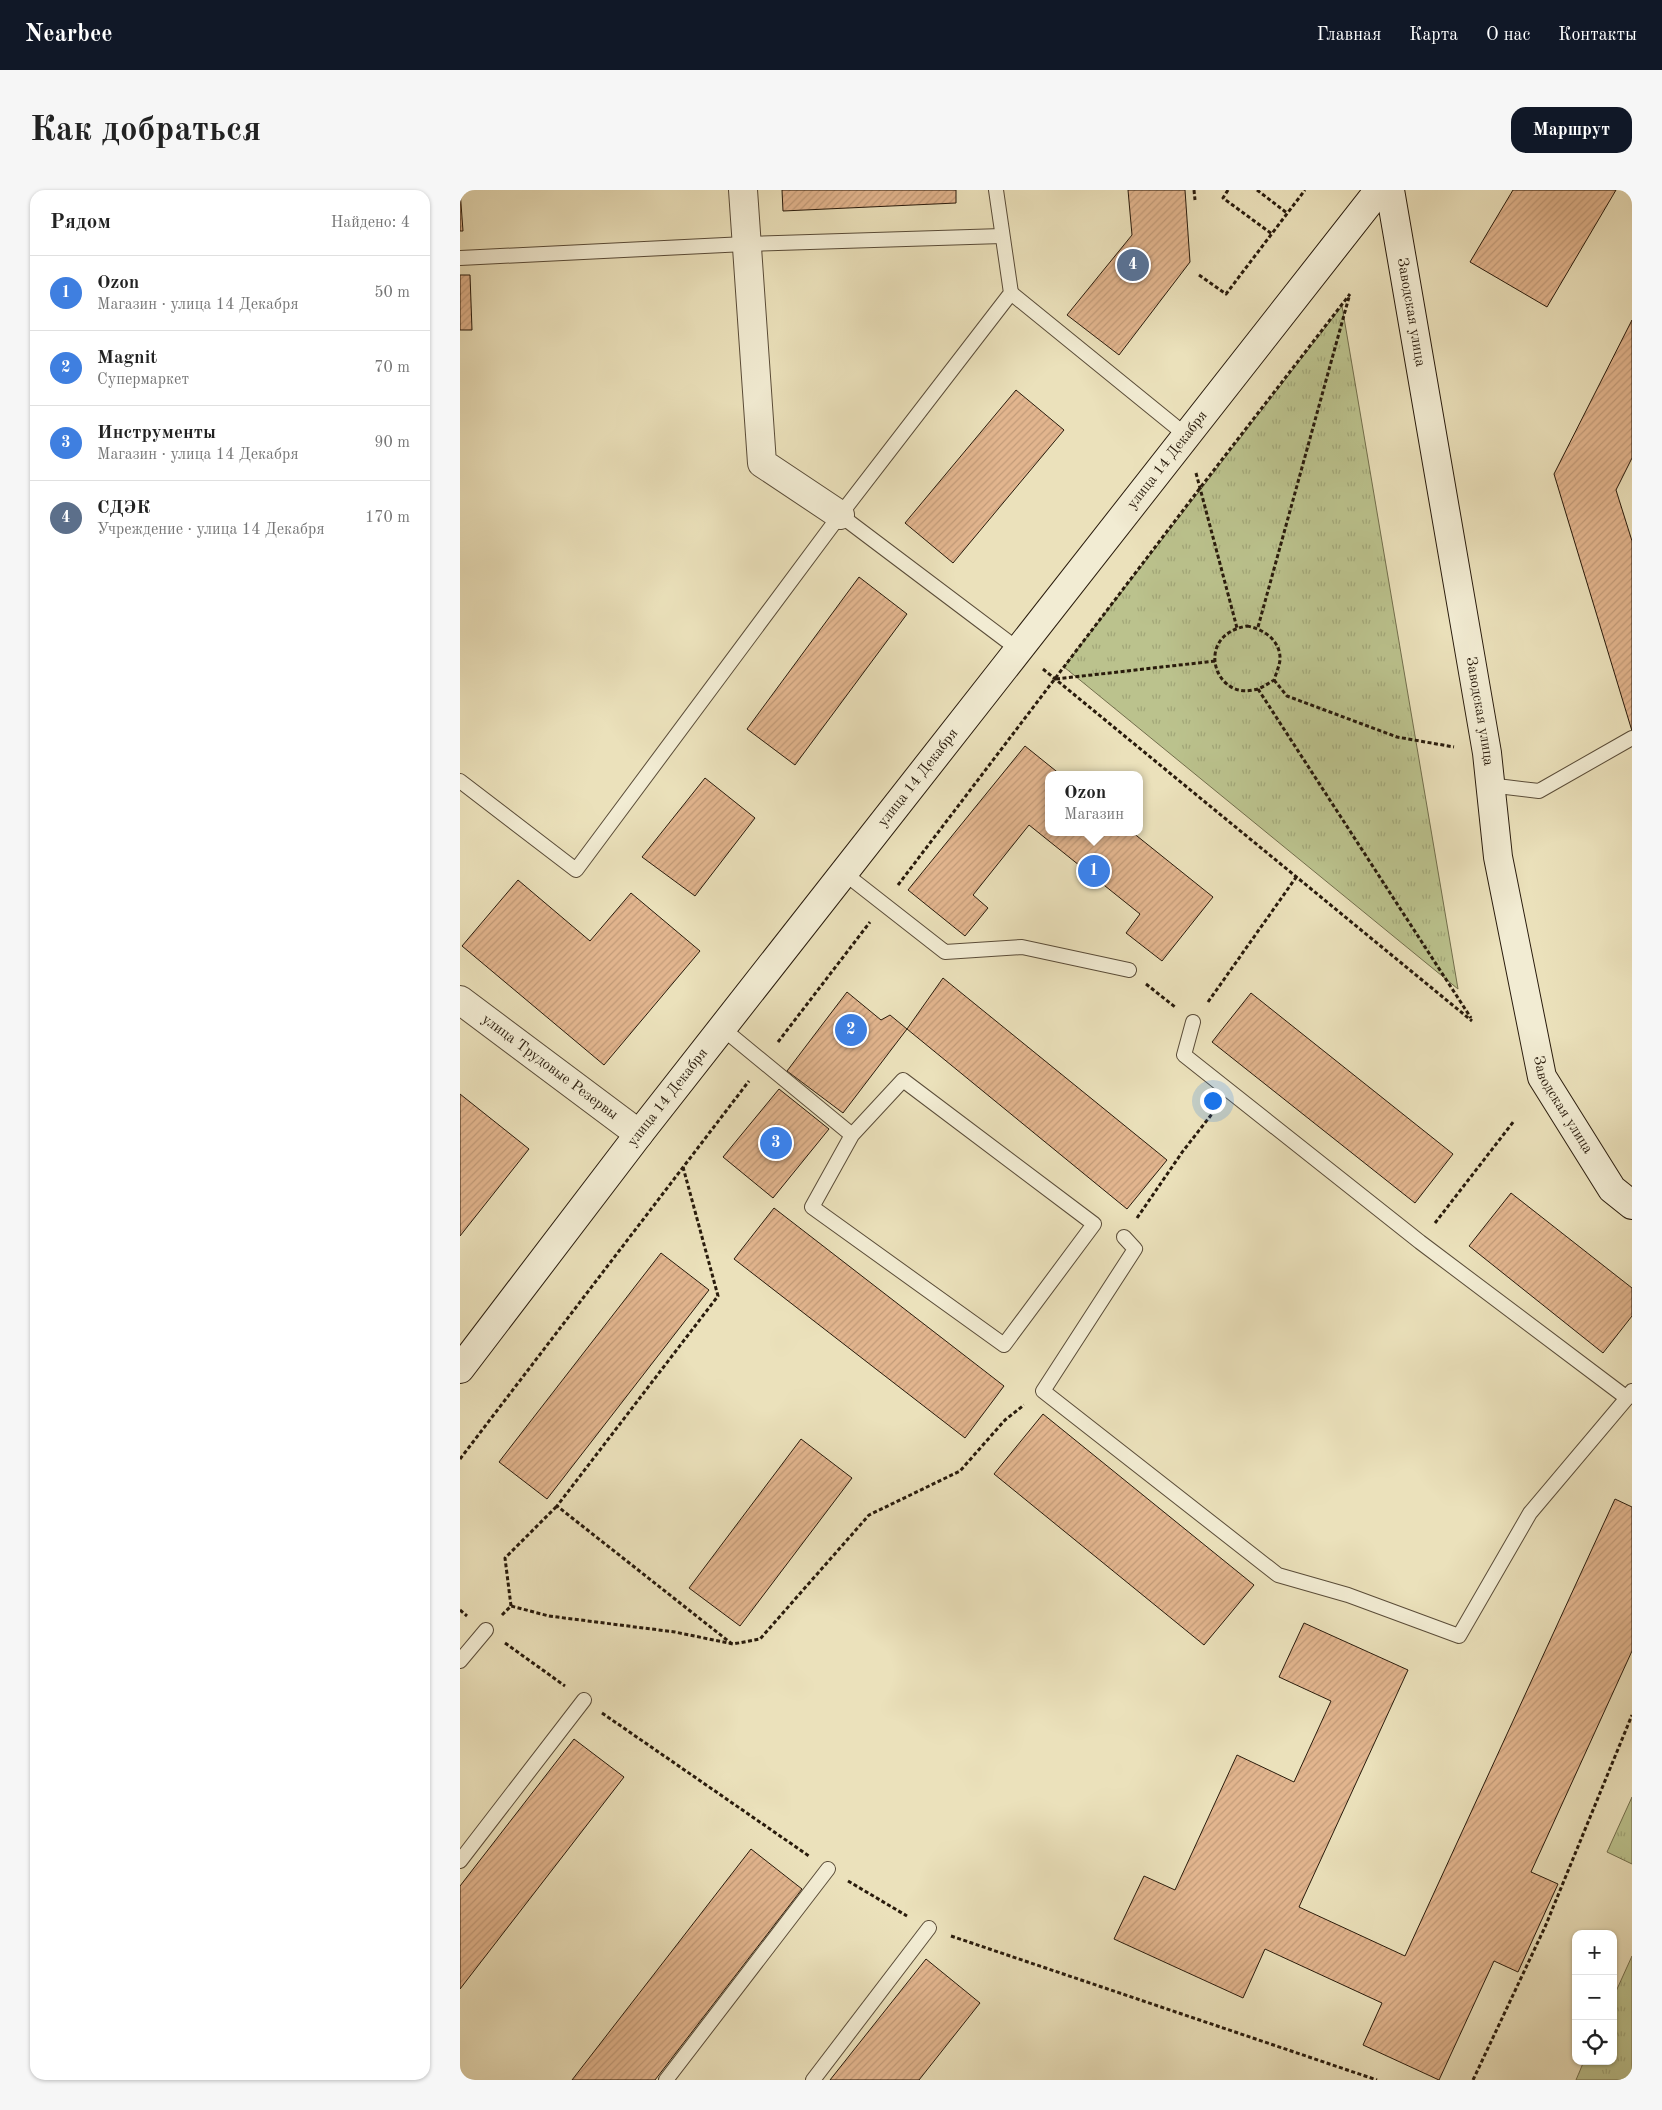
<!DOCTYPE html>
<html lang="ru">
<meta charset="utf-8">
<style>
:root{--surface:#fff;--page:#f6f6f6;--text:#222;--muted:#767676;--line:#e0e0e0;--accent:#111827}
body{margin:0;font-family:"Old Standard TT",serif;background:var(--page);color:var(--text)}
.controls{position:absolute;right:15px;bottom:15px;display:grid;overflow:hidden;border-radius:10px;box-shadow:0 1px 4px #0004}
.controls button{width:45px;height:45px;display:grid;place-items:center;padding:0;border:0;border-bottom:1px solid var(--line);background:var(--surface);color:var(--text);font:25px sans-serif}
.you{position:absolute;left:752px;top:910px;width:18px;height:18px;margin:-12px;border:4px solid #fff;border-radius:50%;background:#1a73e8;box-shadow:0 0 0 8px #1a73e833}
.badge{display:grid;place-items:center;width:32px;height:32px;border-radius:50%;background:var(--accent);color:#fff;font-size:16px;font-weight:700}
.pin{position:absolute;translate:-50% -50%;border:2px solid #fff;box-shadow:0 1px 5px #0006}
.popup{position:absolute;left:585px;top:581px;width:98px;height:65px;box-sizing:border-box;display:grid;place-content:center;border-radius:10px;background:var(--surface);filter:drop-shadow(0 1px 4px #0005);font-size:16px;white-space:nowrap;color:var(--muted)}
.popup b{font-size:19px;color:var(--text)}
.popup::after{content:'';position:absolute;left:50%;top:100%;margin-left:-10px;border:10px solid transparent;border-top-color:var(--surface)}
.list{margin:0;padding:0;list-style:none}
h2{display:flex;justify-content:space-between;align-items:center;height:65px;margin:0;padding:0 20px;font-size:21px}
h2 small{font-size:16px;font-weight:400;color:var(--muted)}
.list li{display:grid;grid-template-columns:32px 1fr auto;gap:15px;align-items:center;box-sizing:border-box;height:75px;padding:0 20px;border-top:1px solid var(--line)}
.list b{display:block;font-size:19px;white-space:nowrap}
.list p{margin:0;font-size:16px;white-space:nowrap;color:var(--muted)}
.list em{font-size:16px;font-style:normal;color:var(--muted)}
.icon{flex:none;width:28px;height:28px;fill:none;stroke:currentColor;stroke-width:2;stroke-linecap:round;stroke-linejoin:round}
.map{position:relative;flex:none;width:1172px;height:1890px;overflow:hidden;border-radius:15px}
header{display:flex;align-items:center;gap:30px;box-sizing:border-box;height:70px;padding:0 25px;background:var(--accent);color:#fff}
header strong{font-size:24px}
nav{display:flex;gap:28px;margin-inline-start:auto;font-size:18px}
.intro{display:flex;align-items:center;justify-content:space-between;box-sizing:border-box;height:120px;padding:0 30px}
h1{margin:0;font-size:35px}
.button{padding:12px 22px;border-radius:15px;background:var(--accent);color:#fff;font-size:18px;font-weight:700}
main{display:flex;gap:30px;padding:0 30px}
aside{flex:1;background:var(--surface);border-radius:15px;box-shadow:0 1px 4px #0004}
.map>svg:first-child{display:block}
.grass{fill:url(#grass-tufts);stroke:#726e4c}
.building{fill:url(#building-hatch);stroke:#291b0c}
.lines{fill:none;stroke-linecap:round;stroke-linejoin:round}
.service-casing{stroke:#5a4c38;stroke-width:16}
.minor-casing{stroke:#5a4c38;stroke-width:30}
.secondary-casing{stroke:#291b0c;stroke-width:30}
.path{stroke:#291b0c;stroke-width:3;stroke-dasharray:4 2.5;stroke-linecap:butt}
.service{stroke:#f2ecd3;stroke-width:14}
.minor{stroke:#f2ecd3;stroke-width:28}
.secondary{stroke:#f2ecd3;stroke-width:28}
.labels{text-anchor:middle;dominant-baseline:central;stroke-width:4;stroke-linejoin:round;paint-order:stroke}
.street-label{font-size:15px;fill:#291b0c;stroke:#f2ecd3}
</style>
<header>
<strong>Nearbee</strong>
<nav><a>Главная</a><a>Карта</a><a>О нас</a><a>Контакты</a></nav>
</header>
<div class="intro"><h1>Как добраться</h1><a class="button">Маршрут</a></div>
<main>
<aside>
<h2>Рядом<small>Найдено: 4</small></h2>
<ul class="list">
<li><span class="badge" style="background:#3f7fe0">1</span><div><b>Ozon</b><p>Магазин · улица 14 Декабря</p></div><em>50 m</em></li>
<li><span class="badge" style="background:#3f7fe0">2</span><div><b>Magnit</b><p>Супермаркет</p></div><em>70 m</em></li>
<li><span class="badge" style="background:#3f7fe0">3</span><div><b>Инструменты</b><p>Магазин · улица 14 Декабря</p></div><em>90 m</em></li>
<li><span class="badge" style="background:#5c6f8a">4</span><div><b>СДЭК</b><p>Учреждение · улица 14 Декабря</p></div><em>170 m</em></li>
</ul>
</aside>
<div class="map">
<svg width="1172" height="1890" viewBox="0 0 1172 1890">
<defs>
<pattern id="grass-tufts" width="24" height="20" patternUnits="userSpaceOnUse" patternTransform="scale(1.25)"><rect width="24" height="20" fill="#bbc28d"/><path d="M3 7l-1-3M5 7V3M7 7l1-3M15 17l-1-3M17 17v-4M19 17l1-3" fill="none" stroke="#a1a678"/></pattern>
<pattern id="building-hatch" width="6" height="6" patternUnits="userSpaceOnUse" patternTransform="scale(1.25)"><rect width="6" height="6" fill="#e2b58e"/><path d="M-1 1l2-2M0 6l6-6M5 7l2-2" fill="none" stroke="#c29b79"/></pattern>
</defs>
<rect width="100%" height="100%" fill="#ebe1bb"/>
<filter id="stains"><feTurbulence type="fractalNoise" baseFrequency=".004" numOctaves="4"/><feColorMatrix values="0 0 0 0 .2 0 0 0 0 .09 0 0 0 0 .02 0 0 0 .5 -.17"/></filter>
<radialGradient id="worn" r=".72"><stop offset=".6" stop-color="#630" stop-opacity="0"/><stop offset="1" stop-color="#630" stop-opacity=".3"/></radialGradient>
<g class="grass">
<path d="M 882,116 L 998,799 L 604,477 Z"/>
<path d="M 1172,1607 L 1172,1674 L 1147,1662 Z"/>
<path d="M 1172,1766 L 1172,1890 L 1116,1890 L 1124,1871 L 1153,1871 L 1153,1808 Z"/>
</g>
<g class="building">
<path d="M 0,0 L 3,41 L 0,41 Z"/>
<path d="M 322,0 L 496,0 L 496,13 L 323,21 Z"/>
<path d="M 668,0 L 725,0 L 730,72 L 659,165 L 607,125 L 672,45 Z"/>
<path d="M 1053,0 L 1156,0 L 1087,117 L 1010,72 Z"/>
<path d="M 0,85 L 10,85 L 12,140 L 0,140 Z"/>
<path d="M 1172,130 L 1172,268 L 1156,300 L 1172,351 L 1172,541 L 1094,284 Z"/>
<path d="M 556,200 L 604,240 L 493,373 L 445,333 Z"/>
<path d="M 399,387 L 447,424 L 335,575 L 287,539 Z"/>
<path d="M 565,556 L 601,585 L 589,585 L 589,642 L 672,642 L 753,707 L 702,771 L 666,743 L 680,724 L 569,635 L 513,705 L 528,718 L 505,746 L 448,700 Z"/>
<path d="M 245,588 L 295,628 L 235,706 L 182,667 Z"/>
<path d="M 58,690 L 130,751 L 171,703 L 240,761 L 144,875 L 2,756 Z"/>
<path d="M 483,788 L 707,970 L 667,1019 L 447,839 Z"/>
<path d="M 387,802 L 421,830 L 430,825 L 447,839 L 383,923 L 327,881 Z"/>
<path d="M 791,803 L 993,964 L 955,1013 L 752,852 Z"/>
<path d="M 319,899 L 369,939 L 313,1008 L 263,967 Z"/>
<path d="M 0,904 L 69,959 L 0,1046 Z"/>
<path d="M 1051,1003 L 1172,1098 L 1172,1126 L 1143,1163 L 1009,1056 Z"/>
<path d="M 314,1018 L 544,1196 L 505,1248 L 274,1069 Z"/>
<path d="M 201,1063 L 249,1100 L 87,1309 L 39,1272 Z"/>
<path d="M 583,1224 L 794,1395 L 744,1455 L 534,1284 Z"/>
<path d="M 341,1249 L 392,1288 L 280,1436 L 229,1398 Z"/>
<path d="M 1155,1309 L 1172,1317 L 1172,1461 L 1071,1682 L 1098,1694 L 1058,1782 L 1034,1771 L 979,1890 L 903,1855 L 922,1813 L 805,1759 L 783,1808 L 654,1749 L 684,1686 L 715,1700 L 777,1565 L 834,1592 L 871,1511 L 819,1487 L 844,1433 L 948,1480 L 839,1717 L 945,1766 Z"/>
<path d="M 114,1549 L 164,1587 L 0,1799 L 0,1696 Z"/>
<path d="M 291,1659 L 342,1699 L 195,1890 L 112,1890 Z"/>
<path d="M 466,1769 L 520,1813 L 459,1890 L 370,1890 Z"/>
</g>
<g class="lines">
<defs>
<g id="service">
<path d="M 0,68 L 285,54 L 542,46"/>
<path d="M 551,103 L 727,246"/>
<path d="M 380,325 L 559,460"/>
<path d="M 0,591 L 116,680 L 380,325 L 551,103 L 536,0"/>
<path d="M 1029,595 L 1079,601 L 1172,548"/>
<path d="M 384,683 L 485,762 L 562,757 L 669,780"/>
<path d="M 733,832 L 724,865 L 960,1052 L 1167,1208 L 1172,1201"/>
<path d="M 262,838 L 392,945 L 443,890 L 634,1034 L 544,1155 L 352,1017 L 392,945"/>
<path d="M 664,1047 L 675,1059 L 583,1201 L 818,1385 L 888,1405 L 999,1446 L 1070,1323 L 1167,1208"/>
<path d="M 0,1471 L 26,1440"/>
<path d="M 0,1671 L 124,1510"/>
<path d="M 206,1890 L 368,1679"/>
<path d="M 353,1890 L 469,1738"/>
</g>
<g id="minor">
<path d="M 283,0 L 302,273 L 380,325"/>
<path id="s1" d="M 0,810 L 179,944"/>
</g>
<g id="secondary">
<path id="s2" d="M 930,0 L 1027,563 L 1038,667 L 1082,887 L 1152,999 L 1172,1015"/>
<path id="s3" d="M 0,1179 L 179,944 L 919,0"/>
</g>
</defs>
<use href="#service" class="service-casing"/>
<use href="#minor" class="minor-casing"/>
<use href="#secondary" class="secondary-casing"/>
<g class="path">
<path d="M 734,0 L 735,10"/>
<path d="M 768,0 L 763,8 L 812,44"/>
<path d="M 797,0 L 827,23"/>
<path d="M 739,85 L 766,104 L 845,0"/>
<path d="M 736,283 L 777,438"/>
<path d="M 787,436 C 804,439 821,451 820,470 C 819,477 816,484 814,490 C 807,494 801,499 793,500 C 754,509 734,445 787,436 Z"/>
<path d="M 798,437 L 889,107"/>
<path d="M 583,479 L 1012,831"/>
<path d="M 596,489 L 755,471"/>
<path d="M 814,490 L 827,506 L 937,547 L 994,557"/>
<path d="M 798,499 L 1011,828"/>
<path d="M 438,695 L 740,298 L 890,104"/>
<path d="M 686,794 L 715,817"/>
<path d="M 748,812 L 837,686"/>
<path d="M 318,852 L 410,732"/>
<path d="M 223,977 L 258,1106 L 97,1316 L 272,1454"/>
<path d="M 677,1028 L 723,961 L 755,920"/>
<path d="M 975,1033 L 1054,931"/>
<path d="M 0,1269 L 289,891"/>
<path d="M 51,1416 L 45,1368 L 97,1316"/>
<path d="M 0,1420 L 7,1426"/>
<path d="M 42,1425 L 51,1416 L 89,1426 L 215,1442 L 273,1454 L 300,1449 L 409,1325 L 500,1281 L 545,1230 L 564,1215"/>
<path d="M 45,1453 L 105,1496"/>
<path d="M 142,1523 L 349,1666"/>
<path d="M 388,1691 L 447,1726"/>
<path d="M 491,1746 L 917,1890"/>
<path d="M 1013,1890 L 1085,1737 L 1172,1525"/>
</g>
<use href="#service" class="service"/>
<use href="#minor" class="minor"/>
<use href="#secondary" class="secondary"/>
</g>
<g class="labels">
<g class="street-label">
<text stroke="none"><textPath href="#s2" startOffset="124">Заводская улица</textPath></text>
<text stroke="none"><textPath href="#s3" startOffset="1152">улица 14 Декабря</textPath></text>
<text stroke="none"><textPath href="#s2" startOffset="529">Заводская улица</textPath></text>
<text stroke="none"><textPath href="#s3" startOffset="748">улица 14 Декабря</textPath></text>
<text stroke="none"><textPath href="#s1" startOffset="112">улица Трудовые Резервы</textPath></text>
<text stroke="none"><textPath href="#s3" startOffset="342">улица 14 Декабря</textPath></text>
<text stroke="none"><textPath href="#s2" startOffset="934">Заводская улица</textPath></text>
</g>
</g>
<rect width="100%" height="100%" filter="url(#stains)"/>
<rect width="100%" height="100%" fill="url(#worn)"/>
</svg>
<div class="controls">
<button>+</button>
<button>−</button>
<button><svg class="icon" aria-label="locate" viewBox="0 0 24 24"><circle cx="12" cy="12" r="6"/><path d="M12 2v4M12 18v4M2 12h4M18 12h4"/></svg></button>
</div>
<div class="you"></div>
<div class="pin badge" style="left:634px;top:681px;background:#3f7fe0">1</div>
<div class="popup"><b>Ozon</b>Магазин</div>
<div class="pin badge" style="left:391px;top:840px;background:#3f7fe0">2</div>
<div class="pin badge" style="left:316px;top:953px;background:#3f7fe0">3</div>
<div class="pin badge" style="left:673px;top:75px;background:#5c6f8a">4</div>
</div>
</main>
